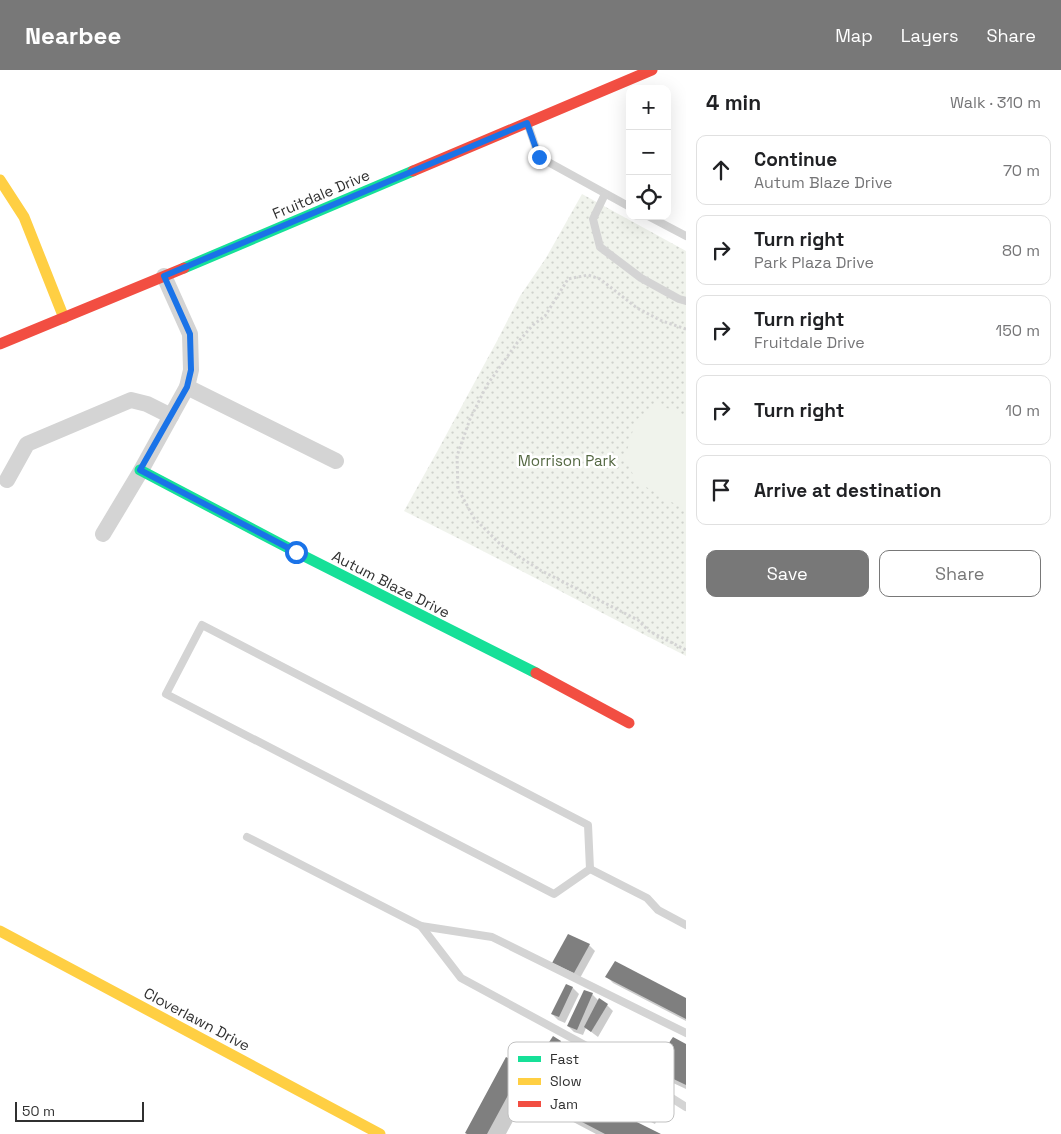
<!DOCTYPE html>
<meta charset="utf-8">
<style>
:root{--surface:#fff;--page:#f2f2f2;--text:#202124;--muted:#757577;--line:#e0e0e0;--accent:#787878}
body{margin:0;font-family:"Space Grotesk",sans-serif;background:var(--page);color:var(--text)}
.controls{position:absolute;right:15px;top:15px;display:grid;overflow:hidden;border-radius:10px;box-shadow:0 5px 20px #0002}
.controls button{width:45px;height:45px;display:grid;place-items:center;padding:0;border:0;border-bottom:1px solid var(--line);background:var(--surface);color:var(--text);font:25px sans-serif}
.scale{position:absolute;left:15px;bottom:12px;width:129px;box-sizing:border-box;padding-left:5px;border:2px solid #303030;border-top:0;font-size:14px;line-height:18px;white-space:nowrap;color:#303030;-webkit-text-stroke:4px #fff;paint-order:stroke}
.stop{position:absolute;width:15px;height:15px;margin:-11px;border:4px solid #1a73e8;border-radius:50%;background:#fff}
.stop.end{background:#1a73e8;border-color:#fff;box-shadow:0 1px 5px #0008}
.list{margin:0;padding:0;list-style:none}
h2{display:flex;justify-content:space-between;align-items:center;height:65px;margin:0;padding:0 20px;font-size:21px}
h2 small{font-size:16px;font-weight:400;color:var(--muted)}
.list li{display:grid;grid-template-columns:32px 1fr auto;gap:15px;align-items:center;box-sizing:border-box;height:70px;margin:0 10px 10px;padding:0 10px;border:1px solid var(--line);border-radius:10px}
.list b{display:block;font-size:19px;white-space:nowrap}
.list p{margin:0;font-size:16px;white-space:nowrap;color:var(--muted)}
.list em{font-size:16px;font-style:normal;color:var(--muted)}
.actions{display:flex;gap:10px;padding:15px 20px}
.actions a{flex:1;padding:11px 0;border:1px solid var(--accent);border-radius:10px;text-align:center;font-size:18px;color:var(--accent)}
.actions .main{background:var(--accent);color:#fff}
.icon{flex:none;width:28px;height:28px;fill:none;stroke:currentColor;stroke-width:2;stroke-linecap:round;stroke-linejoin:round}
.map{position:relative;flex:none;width:686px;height:1064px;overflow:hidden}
header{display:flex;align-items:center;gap:30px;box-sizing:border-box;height:70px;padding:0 25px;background:var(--accent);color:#fff}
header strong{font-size:24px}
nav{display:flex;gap:28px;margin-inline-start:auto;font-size:18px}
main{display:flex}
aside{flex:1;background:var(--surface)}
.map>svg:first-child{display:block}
.green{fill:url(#green-dots)}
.pitch{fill:#f0f3ec}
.shadow{fill:#0003}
.building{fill:#7f7f7f}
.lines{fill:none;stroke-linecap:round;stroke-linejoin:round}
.path{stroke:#d4d4d4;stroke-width:3;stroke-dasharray:2.5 2.5;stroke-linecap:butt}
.lane{stroke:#d4d4d4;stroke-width:8}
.street{stroke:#d4d4d4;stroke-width:16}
.fast{stroke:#16e098;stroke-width:11}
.slow{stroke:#ffcf43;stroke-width:11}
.jam{stroke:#f24e42;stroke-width:11}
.route{stroke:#1a73e8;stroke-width:6}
.labels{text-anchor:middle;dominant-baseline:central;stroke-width:5;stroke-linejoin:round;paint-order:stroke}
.street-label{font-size:15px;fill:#303030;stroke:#fff}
.park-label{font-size:15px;fill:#546842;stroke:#fff}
.key{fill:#fff;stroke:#c1c1c1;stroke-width:1}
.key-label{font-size:14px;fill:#303030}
</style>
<header>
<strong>Nearbee</strong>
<nav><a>Map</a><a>Layers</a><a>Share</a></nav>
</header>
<main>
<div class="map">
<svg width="686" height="1064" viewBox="0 0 686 1064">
<defs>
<pattern id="green-dots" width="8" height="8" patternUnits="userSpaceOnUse" patternTransform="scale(1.25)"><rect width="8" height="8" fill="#f0f3ec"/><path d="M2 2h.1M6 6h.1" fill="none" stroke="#ced1cb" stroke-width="1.8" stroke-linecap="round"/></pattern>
</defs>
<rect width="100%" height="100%" fill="#fff"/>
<path class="green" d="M 582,124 L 686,181 L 686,586 C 592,538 498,488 404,441 L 438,380 L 498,269 L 520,226 L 546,188 Z"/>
<path class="pitch" d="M 657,334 L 686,346 L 686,435 L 675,434 L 636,411 L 625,387 L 636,350 Z"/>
<g class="shadow">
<path d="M 589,875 L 595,881 L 580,908 L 560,898 Z"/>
<path d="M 607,907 L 686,929 L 686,951 L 613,913 Z"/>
<path d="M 567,916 L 573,918 L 579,924 L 565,953 L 558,950 L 552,944 Z"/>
<path d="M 585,922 L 592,924 L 599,931 L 600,930 L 607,935 L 613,941 L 598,967 L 586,958 L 583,965 L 574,962 L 568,956 Z"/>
<path d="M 554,968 L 561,972 L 567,978 L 554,1000 L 545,997 L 539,991 Z"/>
<path d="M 686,975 L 686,1019 L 671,1012 L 662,1003 L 672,986 L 666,980 Z"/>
<path d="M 506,989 L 658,1064 L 596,1064 L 526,1027 L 506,1064 L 468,1064 Z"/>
<path d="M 562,1005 L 655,1035 L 661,1041 L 655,1054 L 568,1011 Z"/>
</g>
<g class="building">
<path d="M 568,864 L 590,874 L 574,903 L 552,893 Z"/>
<path d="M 615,891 L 686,928 L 686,949 L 605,907 Z"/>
<path d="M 566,914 L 573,917 L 559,947 L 551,944 Z"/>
<path d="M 584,920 L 593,923 L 577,960 L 567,956 Z"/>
<path d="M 599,928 L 608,934 L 591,962 L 584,957 Z"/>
<path d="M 553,966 L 561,971 L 548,995 L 537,991 Z"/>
<path d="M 673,967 L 686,974 L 686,1015 L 661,1003 L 671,984 L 664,980 Z"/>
<path d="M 506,987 L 661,1064 L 605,1064 L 513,1016 L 487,1064 L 467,1064 L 465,1063 Z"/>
</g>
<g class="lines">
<path class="path" d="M 686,259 L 662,251 L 637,238 L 600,209 L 588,205 L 568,209 L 545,246 L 533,255 L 517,273 L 487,315 L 470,349 L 457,386 L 458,419 L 474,448 L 501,475 L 540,500 L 638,550 L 649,561 L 686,580"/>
<g class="lane">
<path d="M 528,55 L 539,87 L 630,137"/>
<path d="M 605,124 L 593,149 L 600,177 L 641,208 L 679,229 L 686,231"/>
<path d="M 648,146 L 686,166"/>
<path d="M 202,555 L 588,755 L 590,799 L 554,824 L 166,624 Z"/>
<path d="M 247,767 L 421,856 L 492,867 L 686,963"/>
<path d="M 590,799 L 647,828 L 658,840 L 686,855"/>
<path d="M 421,856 L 461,908 L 605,986 L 686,1037"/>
</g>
<g class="street">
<path d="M 187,317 L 336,391"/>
<path d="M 7,410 L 27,374 L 131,330 L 147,334 L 171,346"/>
<path d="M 103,464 L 139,404 L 187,317 L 191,300 L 190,264 L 164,206"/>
</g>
<g class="fast">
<path d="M 184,198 L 413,101"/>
<path d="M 140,400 L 296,482 L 536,603"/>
</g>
<g class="slow">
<path d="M 0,110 L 24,147 L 64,248"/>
<path d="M 0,861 L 380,1064"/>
</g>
<g class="jam">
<path d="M 413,101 L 652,0"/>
<path d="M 0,274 L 184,198"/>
<path d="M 536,603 L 629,653"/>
</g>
</g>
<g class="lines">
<path class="route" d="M 296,482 L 140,400 L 187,317 L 191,300 L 190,264 L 164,206 L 527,53 L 539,87"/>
</g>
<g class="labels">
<g class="street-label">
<text transform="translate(321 124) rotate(-23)">Fruitdale Drive</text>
<text transform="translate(391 514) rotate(27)">Autum Blaze Drive</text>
<text transform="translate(197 949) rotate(28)">Cloverlawn Drive</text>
</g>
<g class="park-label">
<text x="567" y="390">Morrison Park</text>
</g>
</g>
<rect x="508" y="972" width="166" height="80" rx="8" class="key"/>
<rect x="518" y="986" width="23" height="6" fill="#16e098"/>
<rect x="518" y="1008" width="23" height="7" fill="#ffcf43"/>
<rect x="518" y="1031" width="23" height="6" fill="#f24e42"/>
<g class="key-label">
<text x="550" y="994">Fast</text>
<text x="550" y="1016">Slow</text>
<text x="550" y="1039">Jam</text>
</g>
</svg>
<div class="controls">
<button>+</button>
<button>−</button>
<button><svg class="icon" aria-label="locate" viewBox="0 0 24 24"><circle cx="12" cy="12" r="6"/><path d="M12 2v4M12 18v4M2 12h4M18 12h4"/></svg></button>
</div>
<div class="scale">50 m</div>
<div class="stop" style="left:296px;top:482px"></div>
<div class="stop end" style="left:539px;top:87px"></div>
</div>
<aside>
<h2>4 min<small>Walk · 310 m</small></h2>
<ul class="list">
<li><svg class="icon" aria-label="ahead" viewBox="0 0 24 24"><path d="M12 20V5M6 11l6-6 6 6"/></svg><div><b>Continue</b><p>Autum Blaze Drive</p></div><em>70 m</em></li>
<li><svg class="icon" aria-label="right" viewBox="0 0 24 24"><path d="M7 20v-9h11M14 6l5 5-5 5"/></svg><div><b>Turn right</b><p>Park Plaza Drive</p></div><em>80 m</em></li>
<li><svg class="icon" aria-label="right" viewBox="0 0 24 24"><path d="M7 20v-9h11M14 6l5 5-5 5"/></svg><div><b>Turn right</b><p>Fruitdale Drive</p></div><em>150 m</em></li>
<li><svg class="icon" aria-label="right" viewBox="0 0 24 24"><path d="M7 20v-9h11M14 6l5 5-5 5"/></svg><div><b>Turn right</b></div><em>10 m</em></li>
<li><svg class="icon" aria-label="arrive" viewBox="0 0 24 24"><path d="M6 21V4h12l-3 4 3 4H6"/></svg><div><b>Arrive at destination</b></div></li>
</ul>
<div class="actions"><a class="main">Save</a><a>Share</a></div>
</aside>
</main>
